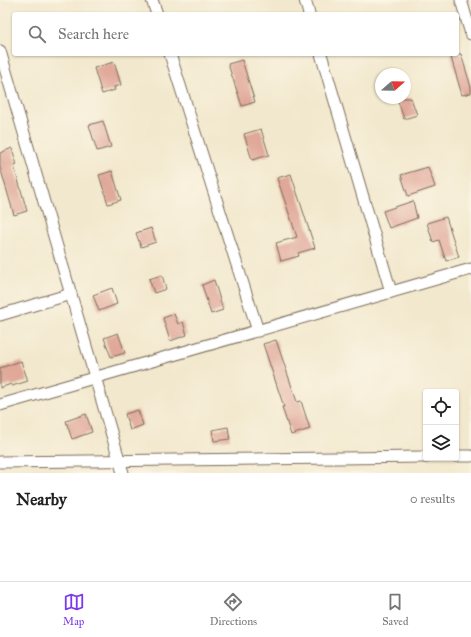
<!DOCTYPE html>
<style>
:root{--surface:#fff;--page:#f6f6f6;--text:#222;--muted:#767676;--line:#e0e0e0;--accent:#7c3aed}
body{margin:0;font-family:"IM FELL Great Primer",serif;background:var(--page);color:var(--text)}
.controls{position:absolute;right:12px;bottom:12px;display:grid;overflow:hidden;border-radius:4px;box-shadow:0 1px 3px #0004}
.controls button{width:36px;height:36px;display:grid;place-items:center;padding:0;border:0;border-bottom:1px solid var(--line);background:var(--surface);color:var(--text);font:20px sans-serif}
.compass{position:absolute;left:375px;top:68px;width:36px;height:36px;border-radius:50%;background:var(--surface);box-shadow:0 1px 3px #0004;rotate:70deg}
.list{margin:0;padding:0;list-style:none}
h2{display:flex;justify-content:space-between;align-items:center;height:52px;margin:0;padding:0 16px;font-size:17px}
h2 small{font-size:13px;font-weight:400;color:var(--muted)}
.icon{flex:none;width:22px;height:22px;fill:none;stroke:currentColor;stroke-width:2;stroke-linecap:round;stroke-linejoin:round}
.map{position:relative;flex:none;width:471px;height:473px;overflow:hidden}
.search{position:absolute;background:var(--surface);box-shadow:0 1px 3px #0004;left:12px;right:12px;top:12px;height:44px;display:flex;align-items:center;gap:10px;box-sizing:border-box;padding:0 14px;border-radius:4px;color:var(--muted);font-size:15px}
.sheet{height:108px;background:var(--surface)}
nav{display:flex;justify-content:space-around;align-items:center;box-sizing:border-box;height:56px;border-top:1px solid var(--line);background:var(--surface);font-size:11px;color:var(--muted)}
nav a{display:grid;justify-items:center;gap:2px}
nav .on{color:var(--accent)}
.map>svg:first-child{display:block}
.building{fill:#e0a899}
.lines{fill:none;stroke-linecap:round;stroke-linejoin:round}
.minor-casing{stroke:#7b6c5b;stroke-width:13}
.minor{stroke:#fff;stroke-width:11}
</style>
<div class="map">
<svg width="471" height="473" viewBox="0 0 471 473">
<rect width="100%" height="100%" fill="#fcf5e5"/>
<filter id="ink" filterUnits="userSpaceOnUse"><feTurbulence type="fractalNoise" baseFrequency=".025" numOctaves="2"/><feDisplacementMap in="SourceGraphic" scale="8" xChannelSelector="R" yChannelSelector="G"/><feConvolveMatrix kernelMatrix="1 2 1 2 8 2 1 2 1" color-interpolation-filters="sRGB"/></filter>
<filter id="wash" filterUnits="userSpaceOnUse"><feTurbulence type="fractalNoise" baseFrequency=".012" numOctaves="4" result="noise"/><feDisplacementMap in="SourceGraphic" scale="16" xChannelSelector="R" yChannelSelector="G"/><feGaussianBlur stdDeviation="0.9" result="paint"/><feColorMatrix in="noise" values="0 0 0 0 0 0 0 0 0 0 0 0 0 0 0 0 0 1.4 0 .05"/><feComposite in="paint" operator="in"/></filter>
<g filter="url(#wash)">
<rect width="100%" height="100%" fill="#f2e8cd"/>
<g id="blocks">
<g class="building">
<path d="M 450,54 L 461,54 L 471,87 L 471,93 L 462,95 Z"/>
<path d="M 242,60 L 255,102 L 242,106 L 228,64 Z"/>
<path d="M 114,62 L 121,85 L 114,87 L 115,90 L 102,94 L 94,68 Z"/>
<path d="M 397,98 L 411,98 L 417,115 L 404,119 Z"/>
<path d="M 103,121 L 111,147 L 97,151 L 89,125 Z"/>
<path d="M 261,129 L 269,155 L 252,160 L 244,134 Z"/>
<path d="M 12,148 L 17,165 L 14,166 L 27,211 L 14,215 L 0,167 L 0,153 Z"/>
<path d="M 428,167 L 435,187 L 408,196 L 401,175 Z"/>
<path d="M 112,171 L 121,200 L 108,204 L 99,175 Z"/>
<path d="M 291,174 L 315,248 L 298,253 L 299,256 L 281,261 L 276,243 L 297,237 L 277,178 Z"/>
<path d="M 413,201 L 417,218 L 389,228 L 383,211 Z"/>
<path d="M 446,217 L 459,257 L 446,261 L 439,240 L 433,242 L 427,223 Z"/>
<path d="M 151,228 L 156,242 L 141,247 L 136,233 Z"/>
<path d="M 162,275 L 166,289 L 154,293 L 149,279 Z"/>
<path d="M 214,280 L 223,310 L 211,314 L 202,285 Z"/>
<path d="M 112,288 L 117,304 L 99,311 L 93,295 Z"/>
<path d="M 174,314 L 178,324 L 183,322 L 187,335 L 170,341 L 163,318 Z"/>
<path d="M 118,333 L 125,353 L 111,357 L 104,338 Z"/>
<path d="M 276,340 L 297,402 L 301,401 L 310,429 L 291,435 L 282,407 L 284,407 L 263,344 Z"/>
<path d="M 21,361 L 28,381 L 12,386 L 11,384 L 0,388 L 0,368 Z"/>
<path d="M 138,410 L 143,425 L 130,430 L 125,414 Z"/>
<path d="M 86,414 L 92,432 L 72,439 L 66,421 Z"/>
<path d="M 228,427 L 230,439 L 214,441 L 212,430 Z"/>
</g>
</g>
</g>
<g filter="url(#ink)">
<use href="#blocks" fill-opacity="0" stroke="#7b6c5b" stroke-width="1"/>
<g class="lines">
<defs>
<g id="minor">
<path d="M 152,0 L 157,14"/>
<path d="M 305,0 L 309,14"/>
<path d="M 461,0 L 471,34"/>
<path d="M 0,51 L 123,473"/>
<path d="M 170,54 L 258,331"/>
<path d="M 321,54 L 391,292"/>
<path d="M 0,315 L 71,294"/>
<path d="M 0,405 L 471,269"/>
<path d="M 456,456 L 471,456"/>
<path d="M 0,462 L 426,457"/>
</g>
</defs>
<use href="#minor" class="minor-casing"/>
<use href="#minor" class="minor"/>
</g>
</g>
</svg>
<div class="controls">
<button><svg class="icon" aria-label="locate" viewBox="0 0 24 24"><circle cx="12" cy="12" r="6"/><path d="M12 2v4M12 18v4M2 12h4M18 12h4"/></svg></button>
<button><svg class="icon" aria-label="layers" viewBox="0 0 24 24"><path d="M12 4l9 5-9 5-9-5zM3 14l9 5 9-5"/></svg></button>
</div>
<svg class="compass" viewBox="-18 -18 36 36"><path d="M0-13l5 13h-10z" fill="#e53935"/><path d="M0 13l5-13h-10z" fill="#767676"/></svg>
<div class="search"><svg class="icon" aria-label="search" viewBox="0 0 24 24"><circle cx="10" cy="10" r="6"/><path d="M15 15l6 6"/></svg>Search here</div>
</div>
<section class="sheet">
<h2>Nearby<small>0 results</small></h2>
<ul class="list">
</ul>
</section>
<nav>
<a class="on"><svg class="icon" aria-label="map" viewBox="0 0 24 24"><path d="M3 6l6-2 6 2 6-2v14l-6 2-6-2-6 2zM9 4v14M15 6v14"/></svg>Map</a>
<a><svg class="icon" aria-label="directions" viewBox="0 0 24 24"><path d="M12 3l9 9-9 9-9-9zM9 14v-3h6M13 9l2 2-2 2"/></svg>Directions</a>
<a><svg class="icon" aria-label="saved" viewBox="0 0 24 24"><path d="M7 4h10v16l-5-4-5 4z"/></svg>Saved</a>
</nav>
